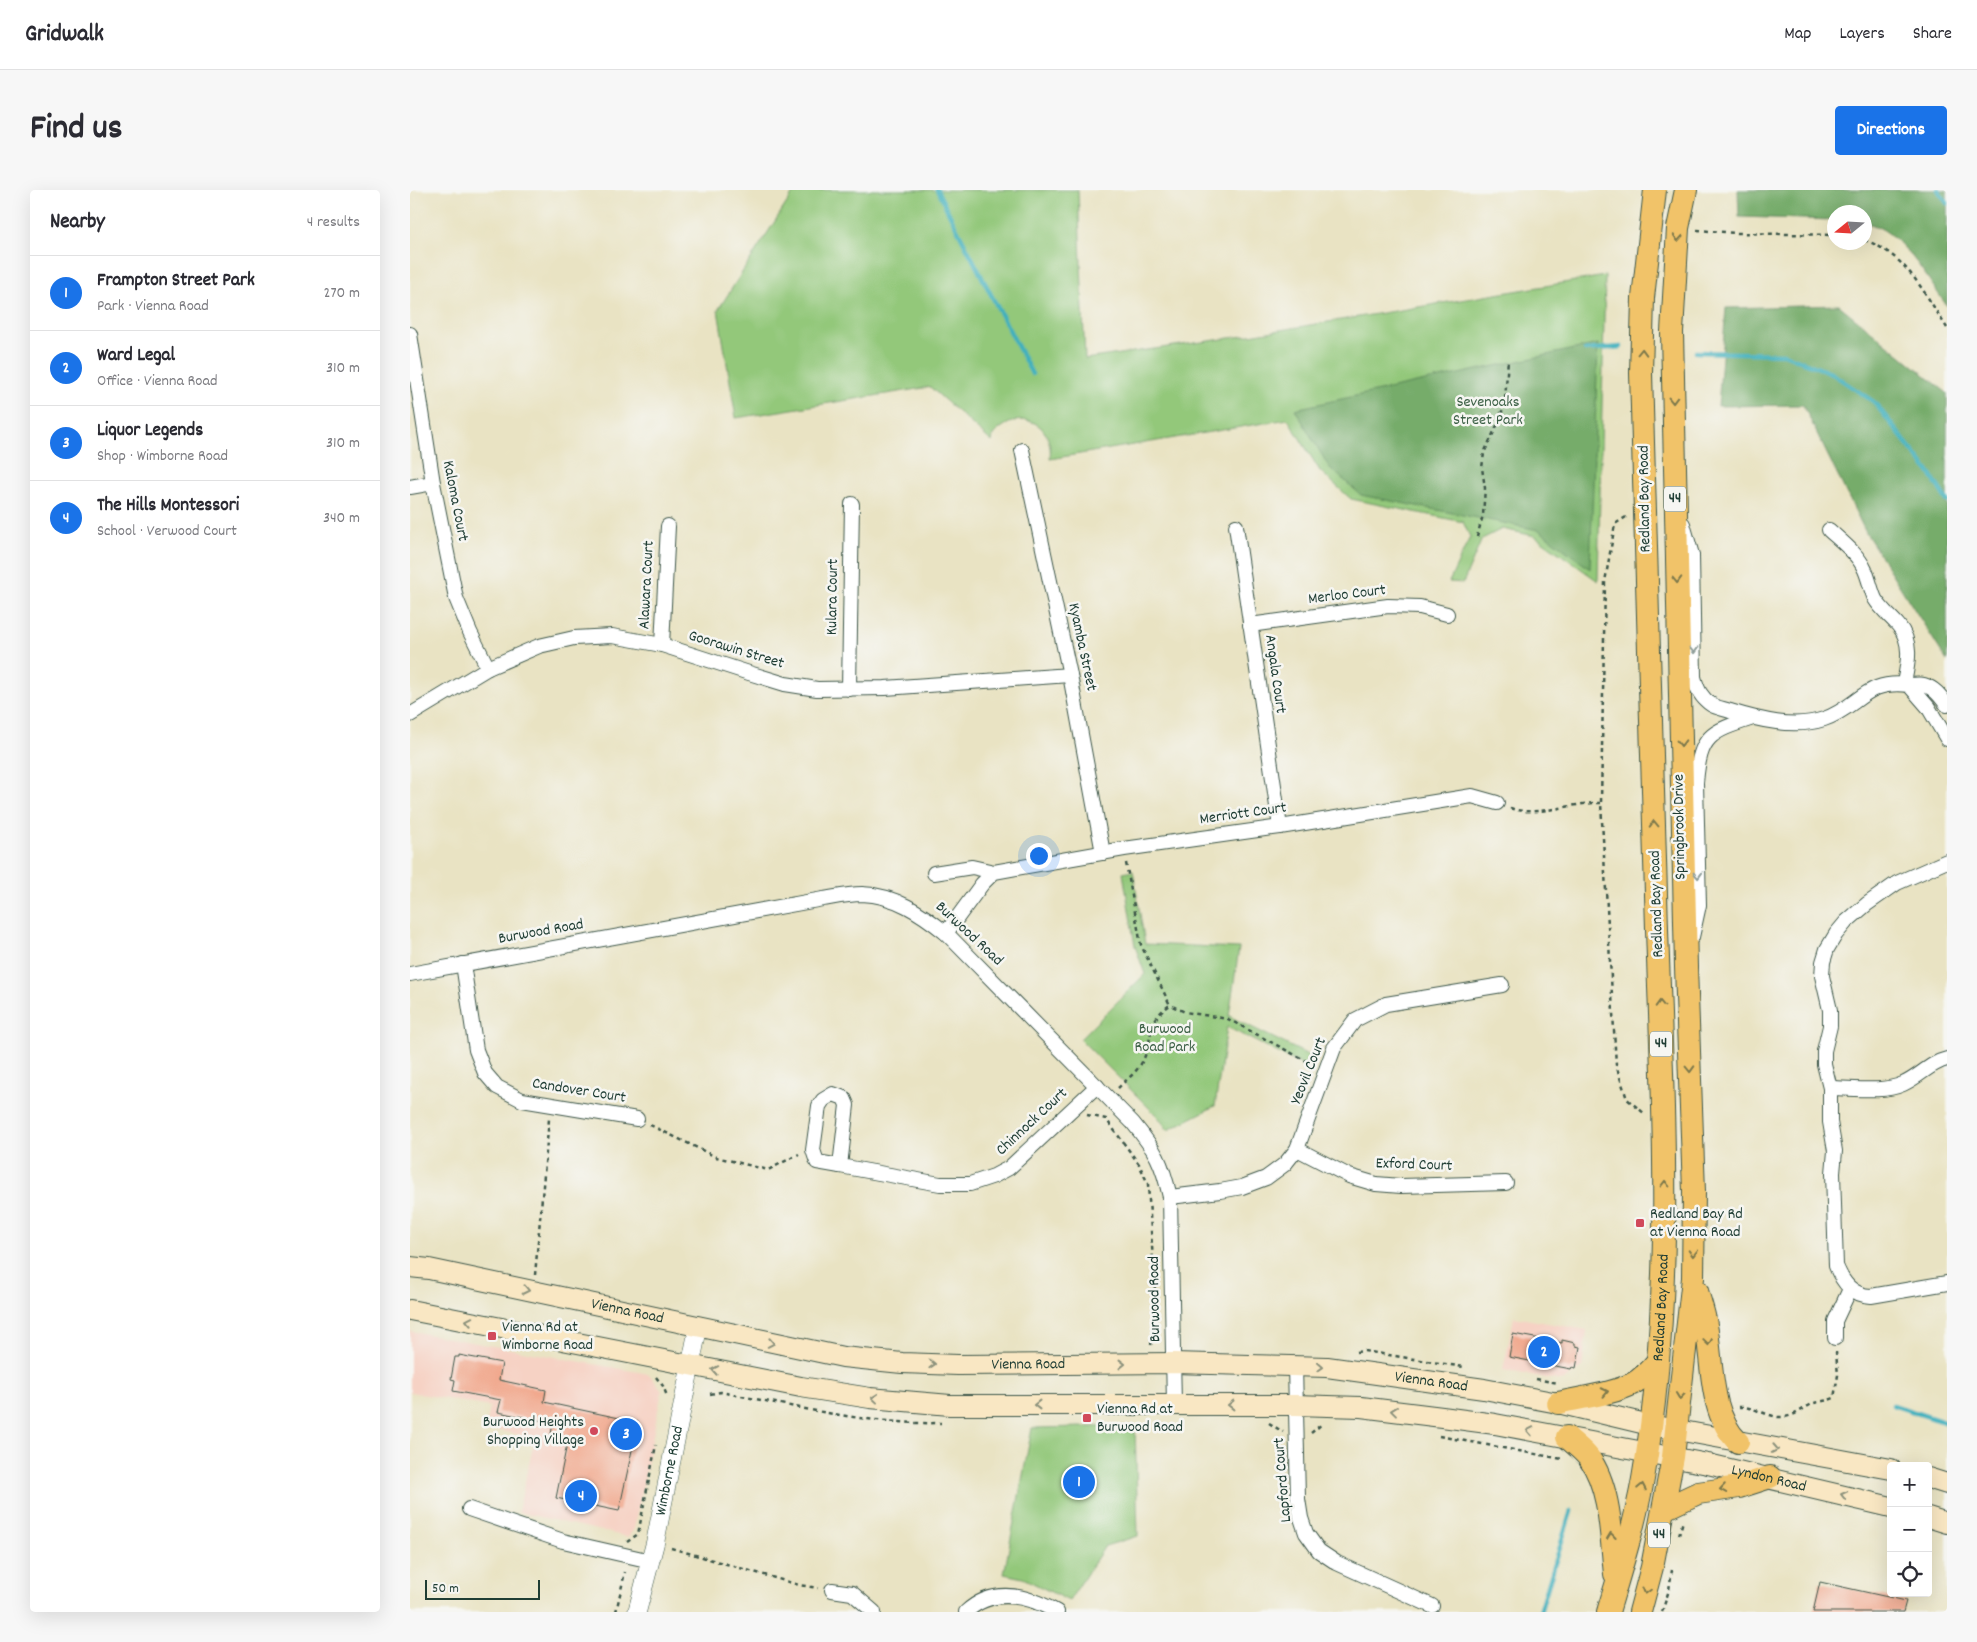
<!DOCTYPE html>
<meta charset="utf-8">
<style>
:root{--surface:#fff;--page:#f7f7f7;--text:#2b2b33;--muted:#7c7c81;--line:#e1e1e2;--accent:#1a73e8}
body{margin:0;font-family:Dekko,sans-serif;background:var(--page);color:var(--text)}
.controls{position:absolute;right:15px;bottom:15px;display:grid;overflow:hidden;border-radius:5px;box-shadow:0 5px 20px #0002}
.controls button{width:45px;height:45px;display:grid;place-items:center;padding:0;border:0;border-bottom:1px solid var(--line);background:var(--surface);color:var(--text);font:25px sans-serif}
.compass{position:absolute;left:1417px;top:15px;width:45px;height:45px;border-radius:50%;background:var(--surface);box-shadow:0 5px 20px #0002;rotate:252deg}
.scale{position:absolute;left:15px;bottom:12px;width:115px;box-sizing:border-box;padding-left:5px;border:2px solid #1f3d34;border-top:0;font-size:14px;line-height:18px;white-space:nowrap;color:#1f3d34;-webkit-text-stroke:4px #f6f6f2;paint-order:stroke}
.you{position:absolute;left:628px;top:665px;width:18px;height:18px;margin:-12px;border:4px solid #fff;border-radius:50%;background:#1a73e8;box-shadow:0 0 0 8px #1a73e833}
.badge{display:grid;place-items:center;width:32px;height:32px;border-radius:50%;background:var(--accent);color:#fff;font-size:16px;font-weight:700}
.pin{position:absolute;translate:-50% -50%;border:2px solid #fff;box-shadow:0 1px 5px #0006}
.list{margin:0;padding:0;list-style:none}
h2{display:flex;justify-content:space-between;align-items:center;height:65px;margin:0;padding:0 20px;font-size:21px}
h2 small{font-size:16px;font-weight:400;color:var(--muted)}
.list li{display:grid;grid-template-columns:32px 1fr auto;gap:15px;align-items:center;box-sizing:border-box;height:75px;padding:0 20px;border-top:1px solid var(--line)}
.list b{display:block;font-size:19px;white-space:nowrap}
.list p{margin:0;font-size:16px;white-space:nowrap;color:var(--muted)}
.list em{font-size:16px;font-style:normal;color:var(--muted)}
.icon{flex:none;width:28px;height:28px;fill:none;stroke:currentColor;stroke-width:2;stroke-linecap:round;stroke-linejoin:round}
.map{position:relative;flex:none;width:1537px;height:1422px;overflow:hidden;border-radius:5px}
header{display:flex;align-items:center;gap:30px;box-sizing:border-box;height:70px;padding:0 25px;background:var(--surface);border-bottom:1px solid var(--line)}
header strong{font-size:24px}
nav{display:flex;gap:28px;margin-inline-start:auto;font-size:18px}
.intro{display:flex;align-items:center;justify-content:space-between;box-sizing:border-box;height:120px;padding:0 30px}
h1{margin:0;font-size:35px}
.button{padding:12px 22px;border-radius:5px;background:var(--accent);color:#fff;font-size:18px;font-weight:700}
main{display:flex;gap:30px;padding:0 30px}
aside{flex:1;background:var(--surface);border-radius:5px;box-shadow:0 5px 20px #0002}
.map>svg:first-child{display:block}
.built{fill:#f6d2c4}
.green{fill:#93c87a;stroke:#598257}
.forest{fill:#76ac6a;stroke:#4a744f}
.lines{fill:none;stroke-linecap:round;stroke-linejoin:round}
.stream{stroke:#41b0bd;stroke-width:4.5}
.building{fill:#f1a98e}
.minor-casing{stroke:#3d5649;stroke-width:16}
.tertiary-casing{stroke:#3d5649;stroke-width:19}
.secondary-casing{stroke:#3d5649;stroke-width:22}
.primary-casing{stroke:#3d5649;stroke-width:24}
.path{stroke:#3d5649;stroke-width:2.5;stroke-dasharray:4 4;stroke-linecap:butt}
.minor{stroke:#fff;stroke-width:14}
.tertiary{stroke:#fff;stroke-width:18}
.secondary{stroke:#f9e7c3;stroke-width:20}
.primary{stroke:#f1c369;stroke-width:22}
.oneway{stroke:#7d794c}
.oneway2{stroke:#8f9e9a}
.oneway3{stroke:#8c927c}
.poi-dot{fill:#d1495b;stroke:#f6f6f2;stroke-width:2}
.labels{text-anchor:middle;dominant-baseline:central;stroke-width:5;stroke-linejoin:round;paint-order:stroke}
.shield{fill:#f6f6f2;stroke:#60746d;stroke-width:1}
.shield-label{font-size:15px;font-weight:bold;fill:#1f3d34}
.park-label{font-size:16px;fill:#3c6046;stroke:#f6f6f2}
.street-label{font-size:16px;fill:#1f3d34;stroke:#f6f6f2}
.poi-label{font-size:16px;fill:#1f3d34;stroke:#f6f6f2;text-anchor:start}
</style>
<header>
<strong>Gridwalk</strong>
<nav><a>Map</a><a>Layers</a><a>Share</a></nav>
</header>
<div class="intro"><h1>Find us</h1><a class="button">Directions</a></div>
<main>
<aside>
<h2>Nearby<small>4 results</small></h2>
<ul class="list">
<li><span class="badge">1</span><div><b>Frampton Street Park</b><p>Park · Vienna Road</p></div><em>270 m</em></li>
<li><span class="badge">2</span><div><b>Ward Legal</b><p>Office · Vienna Road</p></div><em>310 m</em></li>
<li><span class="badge">3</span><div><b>Liquor Legends</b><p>Shop · Wimborne Road</p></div><em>310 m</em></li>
<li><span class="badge">4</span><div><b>The Hills Montessori</b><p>School · Verwood Court</p></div><em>340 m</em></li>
</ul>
</aside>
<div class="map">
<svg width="1537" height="1422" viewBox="0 0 1537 1422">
<rect width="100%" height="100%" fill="#f6f6f2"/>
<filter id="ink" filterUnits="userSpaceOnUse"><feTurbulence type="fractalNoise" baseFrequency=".02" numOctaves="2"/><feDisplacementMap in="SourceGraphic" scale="10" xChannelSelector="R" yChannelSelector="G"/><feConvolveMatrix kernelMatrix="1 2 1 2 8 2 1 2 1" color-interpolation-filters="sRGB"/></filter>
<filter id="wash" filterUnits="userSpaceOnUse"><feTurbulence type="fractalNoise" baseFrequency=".0096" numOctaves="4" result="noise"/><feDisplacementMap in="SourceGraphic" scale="20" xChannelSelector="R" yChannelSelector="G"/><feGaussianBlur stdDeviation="1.12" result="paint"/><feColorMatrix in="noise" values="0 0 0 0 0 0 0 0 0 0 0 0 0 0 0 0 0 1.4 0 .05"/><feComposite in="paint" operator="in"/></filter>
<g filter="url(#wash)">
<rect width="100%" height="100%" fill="#e9e3c3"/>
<g class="built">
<path d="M 1104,1127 L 1177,1140 L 1172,1178 L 1152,1191 L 1093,1180 Z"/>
<path d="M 0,1141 L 239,1184 L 252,1201 L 224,1339 L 218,1347 L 108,1322 L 125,1248 L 76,1238 L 80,1217 L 0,1202 Z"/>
</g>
<g class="green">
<path d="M 385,0 L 668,0 L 675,169 L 840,145 L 1195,86 L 1188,391 L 1125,346 L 1092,339 L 1072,349 L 1053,393 L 1039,392 L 1060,347 L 1053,332 L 941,309 L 910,281 L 878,229 L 640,269 C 644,231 609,217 583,245 L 582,252 L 520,197 L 326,228 L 308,120 Z"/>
<path d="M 723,681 L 735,754 L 829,758 L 819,826 L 902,867 L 898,878 L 817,837 L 805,916 L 758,940 L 748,927 L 670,849 L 735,784 L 725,756 L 713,683 Z"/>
<path d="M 725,1236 L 728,1346 L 695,1356 L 659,1411 L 613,1388 L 594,1384 L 622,1238 Z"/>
</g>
<g class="forest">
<path d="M 1328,0 L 1537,0 L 1537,116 C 1518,90 1489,37 1455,33 L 1454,22 L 1424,22 L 1424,30 L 1329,27 Z"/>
<path d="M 1429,115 L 1537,203 L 1537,471 L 1456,343 L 1393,215 L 1308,216 L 1316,118 Z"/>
<path d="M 1188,154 L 1180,379 L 1129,340 L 951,305 L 919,277 L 885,219 Z"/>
</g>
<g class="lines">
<g class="stream">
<path d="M 527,0 L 622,184"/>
<path d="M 1528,0 L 1537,13"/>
<path d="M 1175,160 L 1211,157"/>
<path d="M 1286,162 L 1374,164 L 1421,183 L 1464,212 L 1519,282 L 1537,311"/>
<path d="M 1483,1215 L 1537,1233"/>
<path d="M 1130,1422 L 1161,1321"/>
</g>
</g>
<g id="blocks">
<g class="building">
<path d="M 1103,1144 L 1152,1153 L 1152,1150 L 1165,1153 L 1165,1156 L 1170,1157 L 1166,1178 L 1162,1177 L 1161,1179 L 1099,1167 Z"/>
<path d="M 49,1165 L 92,1173 L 89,1190 L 136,1200 L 134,1212 L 228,1232 L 209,1321 L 146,1308 L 157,1254 L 140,1250 L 143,1233 L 88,1222 L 91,1210 L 43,1201 L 45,1190 L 41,1189 L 45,1167 L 49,1167 Z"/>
<path d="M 1410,1392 L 1496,1411 L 1493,1422 L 1403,1422 Z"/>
</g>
</g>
</g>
<g filter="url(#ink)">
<use href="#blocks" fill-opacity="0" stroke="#3d5649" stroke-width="1"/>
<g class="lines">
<defs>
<g id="minor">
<path d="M 0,144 L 23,293 L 46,408 L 60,442 L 78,478"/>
<path d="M 612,260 L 660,485 L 693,663"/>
<path d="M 0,297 L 23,293"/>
<path d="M 1273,334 L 1282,365 L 1284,487 C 1287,499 1291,508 1302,515 C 1307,518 1315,519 1320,521 C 1349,530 1384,539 1414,529 C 1449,517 1455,489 1499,495 C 1504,495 1510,494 1514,495 C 1525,498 1531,507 1537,515"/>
<path d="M 826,336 L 870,637"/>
<path d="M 1419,340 C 1432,352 1448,364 1455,380 C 1459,389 1461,400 1465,409 C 1471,419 1480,426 1488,435 C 1503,452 1498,474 1494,493"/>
<path d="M 840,435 L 978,416 L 1010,417 L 1037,424"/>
<path d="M 252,455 L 258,336"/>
<path d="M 1499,495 L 1518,517 L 1537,549"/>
<path d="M 439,499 L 442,314"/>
<path d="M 0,525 L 78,478 L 129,456 L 164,448 L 202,446 L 252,455 L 339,483 L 375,494 L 407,499 L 475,498 L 660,485"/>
<path d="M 1537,671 L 1487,693 L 1457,714 L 1436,732 L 1426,744 L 1417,759 L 1413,772 L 1412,786 L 1420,820 L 1420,836 L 1414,861 L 1414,874 L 1420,898 L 1420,932 L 1425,961 L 1423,983 L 1426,1076 C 1433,1093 1442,1105 1461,1106 L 1537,1093"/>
<path d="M 524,683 L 562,677 L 584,682"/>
<path d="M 536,743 L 572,694 L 584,682 L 714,659 L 870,637 L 1062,606 L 1087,613"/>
<path d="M 1282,747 L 1289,715 L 1286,593 C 1290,545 1300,542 1343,528"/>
<path d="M 53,774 L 66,860 L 75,883 L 87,897 L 112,910 L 227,929"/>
<path d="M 0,784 L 413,709 C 425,707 439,704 452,704 C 485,705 511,723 536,743 L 723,933 C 746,961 752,972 760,1007 L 764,1215"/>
<path d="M 1420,898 C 1443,898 1473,903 1493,894 C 1509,887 1520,873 1537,869"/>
<path d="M 423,904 L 434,908 L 437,915 L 430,976 L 407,972 L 403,960 L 409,916 L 413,910 Z"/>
<path d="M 887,959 L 939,986 L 966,994 L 991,996 L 1096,993"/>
<path d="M 430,976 L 530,994 L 560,994 L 584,986 L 599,978 L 687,896"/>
<path d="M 760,1007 L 810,1001 L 832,997 L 856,988 L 875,974 L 887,959 L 924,858 L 945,830 L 976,814 L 1092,795"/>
<path d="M 1425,1148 L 1425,1131 L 1440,1099"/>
<path d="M 885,1175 L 888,1309 L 891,1328 L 896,1343 L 909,1361 L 927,1373 L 1022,1416"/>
<path d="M 59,1319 L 153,1351 L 241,1371"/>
<path d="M 422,1400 L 442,1403 L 464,1422"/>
<path d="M 556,1422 C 583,1397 617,1405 647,1422"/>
</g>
<g id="tertiary">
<path id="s1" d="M 227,1422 L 245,1353 L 288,1138"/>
</g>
<g id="secondary">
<path id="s2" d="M 0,1077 L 19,1079 L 433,1167 L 492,1173 L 548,1175 L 763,1173 L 917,1177 L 1074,1199 L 1148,1213 L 1240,1235 L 1481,1279"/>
<path id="s3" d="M 0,1120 L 391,1197 L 460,1208 L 540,1215 L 885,1215 L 951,1217 L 1032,1227 L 1085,1234 L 1298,1274 L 1481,1317"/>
<path d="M 1518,1288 L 1537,1294"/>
<path d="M 1518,1327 L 1537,1333"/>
</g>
<g id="primary">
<path d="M 1287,1101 C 1290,1112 1294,1123 1296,1135 C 1303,1173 1299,1224 1328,1252"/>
<path d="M 1148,1213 C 1172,1207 1201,1205 1224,1193 C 1233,1188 1240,1180 1247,1172"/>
<path d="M 1157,1247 C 1164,1254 1173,1260 1179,1268 C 1201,1298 1201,1348 1205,1384"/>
<path d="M 1254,1319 L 1288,1303 L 1329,1297 L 1360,1287"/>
<path id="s4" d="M 1198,1422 C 1211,1378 1225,1334 1233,1289 C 1265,1107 1253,923 1247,739 C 1242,554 1236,368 1231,183 L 1233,108 L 1245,0"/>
<path d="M 1230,1422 L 1242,1377 L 1263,1267 L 1283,1088 L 1284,1002 L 1276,777 L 1262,142 L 1268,38 L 1276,0"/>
</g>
</defs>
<use href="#minor" class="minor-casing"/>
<use href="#tertiary" class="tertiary-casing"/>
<use href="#secondary" class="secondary-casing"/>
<use href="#primary" class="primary-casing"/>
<g class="path">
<path d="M 1287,40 L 1327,43 L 1424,45"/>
<path d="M 1454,50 C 1496,64 1515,104 1537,138"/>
<path d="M 1216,327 L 1205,334 L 1195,392 L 1191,613 L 1206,875 L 1217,909 L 1235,924"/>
<path d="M 1067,347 L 1073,325 L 1075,298 L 1072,278 L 1074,263 L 1090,229 L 1095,210 L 1098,169"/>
<path d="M 1100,618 C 1128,628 1161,612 1191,613"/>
<path d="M 716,673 L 731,755 L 760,815"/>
<path d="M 708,898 C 716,890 727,882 732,872 C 745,849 734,832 760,815 L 775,822 L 818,829 L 902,874"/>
<path d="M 677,925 L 696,929 L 729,974 L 738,994 L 746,1118"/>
<path d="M 240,935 L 306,967 L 358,980 L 389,964"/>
<path d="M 125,1085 L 139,929"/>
<path d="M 741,1155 L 746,1129"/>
<path d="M 946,1162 L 954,1161 L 1054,1177"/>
<path d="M 246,1187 L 253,1196 L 257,1206"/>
<path d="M 1126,1189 L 1148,1193"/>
<path d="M 300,1204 L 311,1202 C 383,1216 458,1235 531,1233"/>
<path d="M 1329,1217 C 1341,1216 1355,1225 1368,1227 C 1384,1228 1391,1219 1404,1213 C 1411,1211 1417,1211 1424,1208 L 1428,1185 L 1426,1162"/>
<path d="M 859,1233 L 873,1242"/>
<path d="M 901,1243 L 912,1234"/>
<path d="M 1029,1246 L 1152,1269"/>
<path d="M 1269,1345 L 1273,1331"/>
<path d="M 217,1352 L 228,1344 L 246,1255"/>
<path d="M 261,1358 L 389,1395 L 408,1398"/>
<path d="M 206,1422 L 215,1382"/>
<path d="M 1252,1422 L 1259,1400 L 1262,1380"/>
</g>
<use href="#minor" class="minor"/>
<use href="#tertiary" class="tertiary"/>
<use href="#secondary" class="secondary"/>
<use href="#primary" class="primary"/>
</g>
<defs><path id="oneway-chevron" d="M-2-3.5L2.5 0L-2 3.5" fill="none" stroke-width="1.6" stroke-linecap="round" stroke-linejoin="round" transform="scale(1.25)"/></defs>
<g class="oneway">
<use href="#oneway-chevron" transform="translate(1268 48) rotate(94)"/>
<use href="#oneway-chevron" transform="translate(1232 162) rotate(-88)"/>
<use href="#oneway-chevron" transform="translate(1263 210) rotate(89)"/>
<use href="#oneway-chevron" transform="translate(1267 390) rotate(88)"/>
<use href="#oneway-chevron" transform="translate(1271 553) rotate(89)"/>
<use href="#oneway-chevron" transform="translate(1244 634) rotate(-92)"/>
<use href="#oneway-chevron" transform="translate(1250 814) rotate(-92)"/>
<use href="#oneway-chevron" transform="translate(1280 879) rotate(88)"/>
<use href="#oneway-chevron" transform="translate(1255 994) rotate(-90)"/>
<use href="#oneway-chevron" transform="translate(1283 1063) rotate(91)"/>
<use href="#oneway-chevron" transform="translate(1298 1152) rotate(82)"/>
<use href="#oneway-chevron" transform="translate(1195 1202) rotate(-12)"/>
<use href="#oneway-chevron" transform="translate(1270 1206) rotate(96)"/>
<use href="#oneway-chevron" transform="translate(1232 1297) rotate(-79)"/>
<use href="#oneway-chevron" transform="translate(1313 1299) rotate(171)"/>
<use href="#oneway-chevron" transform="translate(1201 1346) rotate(-96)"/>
<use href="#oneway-chevron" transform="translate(1236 1401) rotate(105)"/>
</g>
<g class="oneway2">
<use href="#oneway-chevron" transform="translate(1284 460) rotate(89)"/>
<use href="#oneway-chevron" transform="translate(1288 685) rotate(88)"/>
</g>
<g class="oneway3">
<use href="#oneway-chevron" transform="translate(116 1100) rotate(12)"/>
<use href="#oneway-chevron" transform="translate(59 1131) rotate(-169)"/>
<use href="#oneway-chevron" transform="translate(361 1153) rotate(11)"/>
<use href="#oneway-chevron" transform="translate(522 1174) rotate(2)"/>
<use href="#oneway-chevron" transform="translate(712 1174)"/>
<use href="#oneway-chevron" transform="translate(910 1177) rotate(3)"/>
<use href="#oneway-chevron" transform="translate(305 1180) rotate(-169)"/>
<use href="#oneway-chevron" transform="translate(465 1208) rotate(-174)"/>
<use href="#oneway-chevron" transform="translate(627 1215) rotate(-180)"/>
<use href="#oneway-chevron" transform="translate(821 1215) rotate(-180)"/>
<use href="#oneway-chevron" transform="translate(984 1221) rotate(-173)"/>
<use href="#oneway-chevron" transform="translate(1120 1241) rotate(-169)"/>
<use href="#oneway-chevron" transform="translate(1365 1259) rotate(11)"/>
<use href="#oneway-chevron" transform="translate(1434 1305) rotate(-166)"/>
</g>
</g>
<g class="poi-dot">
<rect x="1225" y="1028" width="10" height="10" rx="2.5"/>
<rect x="77" y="1141" width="10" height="10" rx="2.5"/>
<rect x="672" y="1223" width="10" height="10" rx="2.5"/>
<circle cx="184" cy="1241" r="5"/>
</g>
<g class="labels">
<g class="shield">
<rect x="1254" y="296.5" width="22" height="25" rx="4"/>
<rect x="1240" y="841.5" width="22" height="25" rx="4"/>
<rect x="1238" y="1332.5" width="22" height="25" rx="4"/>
</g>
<g class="shield-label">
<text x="1265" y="309">44</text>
<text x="1251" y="854">44</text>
<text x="1249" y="1345">44</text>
</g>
<g class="park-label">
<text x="1078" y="212">Sevenoaks<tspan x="1078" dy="18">Street Park</tspan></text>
<text x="755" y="839">Burwood<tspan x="755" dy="18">Road Park</tspan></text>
</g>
<g class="street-label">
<text transform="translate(1235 309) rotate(-91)">Redland Bay Road</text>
<text transform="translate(45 311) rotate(79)">Kaloma Court</text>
<text transform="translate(237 395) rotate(-87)">Alawara Court</text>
<text transform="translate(937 405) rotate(-7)">Merloo Court</text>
<text transform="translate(423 407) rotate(-89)">Kulara Court</text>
<text transform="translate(672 457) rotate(78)">Kyamba Street</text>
<text transform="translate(326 460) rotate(17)">Goorawin Street</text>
<text transform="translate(865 484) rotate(82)">Angala Court</text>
<text transform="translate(833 624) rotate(-8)">Merriott Court</text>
<text transform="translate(1270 637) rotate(-91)">Springbrook Drive</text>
<text transform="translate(1247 714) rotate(-92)">Redland Bay Road</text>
<text transform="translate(131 742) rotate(-10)">Burwood Road</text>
<text transform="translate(559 744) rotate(43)">Burwood Road</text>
<text transform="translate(899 881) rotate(-68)">Yeovil Court</text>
<text transform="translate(169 901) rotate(9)">Candover Court</text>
<text transform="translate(622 932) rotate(-43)">Chinnock Court</text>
<text transform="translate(1004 975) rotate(2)">Exford Court</text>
<text transform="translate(745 1109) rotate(-91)">Burwood Road</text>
<text stroke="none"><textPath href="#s4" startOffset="310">Redland Bay Road</textPath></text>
<text stroke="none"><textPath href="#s2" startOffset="222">Vienna Road</textPath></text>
<text stroke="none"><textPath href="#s2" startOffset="628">Vienna Road</textPath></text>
<text stroke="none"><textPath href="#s2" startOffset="1032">Vienna Road</textPath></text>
<text stroke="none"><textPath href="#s1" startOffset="145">Wimborne Road</textPath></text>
<text stroke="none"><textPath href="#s3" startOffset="1374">Lyndon Road</textPath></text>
<text transform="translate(873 1290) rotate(-95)">Lapford Court</text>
</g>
<g class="poi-label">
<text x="1240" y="1024">Redland Bay Rd<tspan x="1240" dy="18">at Vienna Road</tspan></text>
<text x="92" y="1137">Vienna Rd at<tspan x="92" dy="18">Wimborne Road</tspan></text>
<text x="687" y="1219">Vienna Rd at<tspan x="687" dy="18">Burwood Road</tspan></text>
<text x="174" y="1232" text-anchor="end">Burwood Heights<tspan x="174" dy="18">Shopping Village</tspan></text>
</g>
</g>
</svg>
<div class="controls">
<button>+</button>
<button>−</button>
<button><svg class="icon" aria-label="locate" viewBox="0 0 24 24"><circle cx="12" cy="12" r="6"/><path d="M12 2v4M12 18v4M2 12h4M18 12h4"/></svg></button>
</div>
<svg class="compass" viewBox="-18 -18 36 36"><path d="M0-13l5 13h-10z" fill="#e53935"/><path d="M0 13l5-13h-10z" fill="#7c7c81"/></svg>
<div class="scale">50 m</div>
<div class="you"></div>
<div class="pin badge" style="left:669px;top:1292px">1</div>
<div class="pin badge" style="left:1134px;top:1162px">2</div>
<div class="pin badge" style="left:216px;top:1244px">3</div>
<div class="pin badge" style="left:171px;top:1306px">4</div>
</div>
</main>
